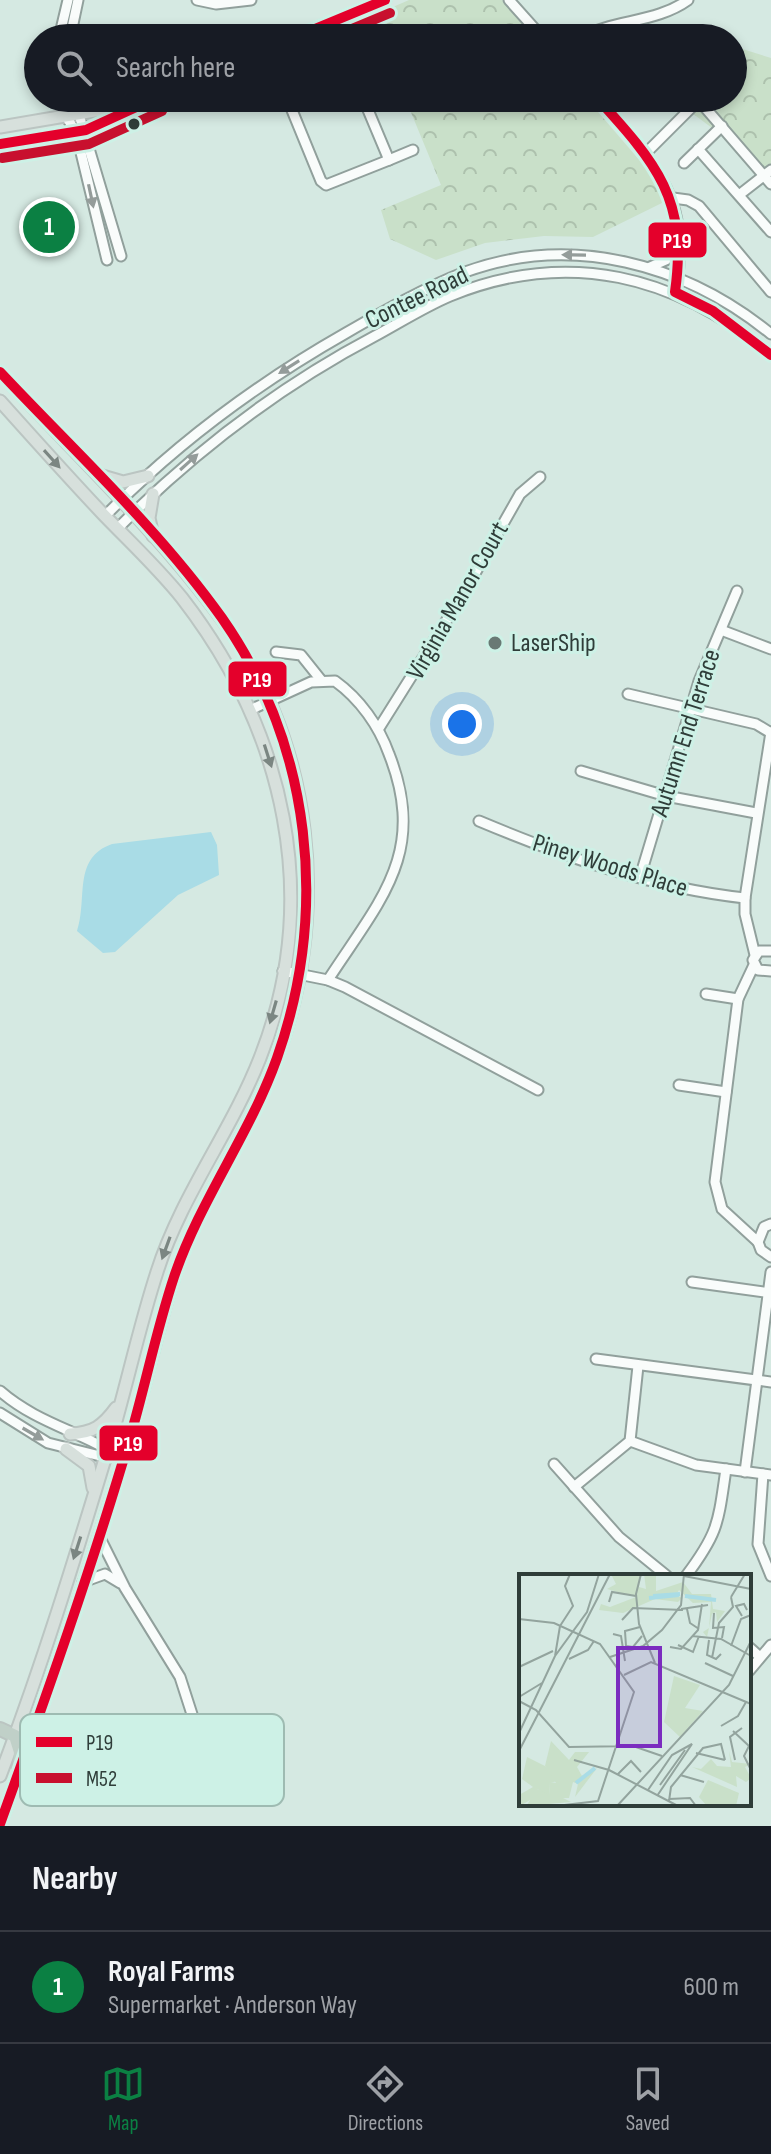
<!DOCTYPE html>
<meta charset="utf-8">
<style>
:root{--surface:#171b24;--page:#242831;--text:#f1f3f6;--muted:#9ea1a6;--line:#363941;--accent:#0b8043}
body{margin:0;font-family:"Sofia Sans Condensed",sans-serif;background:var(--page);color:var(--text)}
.you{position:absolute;left:462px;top:724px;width:28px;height:28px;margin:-20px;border:6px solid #fff;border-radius:50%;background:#1a73e8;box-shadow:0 0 0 12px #1a73e833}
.badge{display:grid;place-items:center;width:52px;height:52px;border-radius:50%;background:var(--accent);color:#fff;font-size:26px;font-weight:700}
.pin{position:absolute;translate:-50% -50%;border:4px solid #fff;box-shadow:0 2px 8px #0006}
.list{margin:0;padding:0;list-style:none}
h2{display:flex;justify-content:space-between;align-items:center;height:104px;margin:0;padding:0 32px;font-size:34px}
h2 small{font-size:26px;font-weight:400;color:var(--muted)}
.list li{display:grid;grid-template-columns:52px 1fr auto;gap:24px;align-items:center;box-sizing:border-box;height:112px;padding:0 32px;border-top:2px solid var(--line)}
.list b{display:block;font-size:30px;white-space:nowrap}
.list p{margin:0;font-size:26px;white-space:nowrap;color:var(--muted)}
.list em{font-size:26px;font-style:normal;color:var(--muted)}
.icon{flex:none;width:44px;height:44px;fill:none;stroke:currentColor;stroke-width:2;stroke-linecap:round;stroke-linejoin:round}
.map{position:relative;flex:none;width:771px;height:1826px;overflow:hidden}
.search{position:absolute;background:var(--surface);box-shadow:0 4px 12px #0003;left:24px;right:24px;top:24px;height:88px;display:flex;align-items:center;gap:20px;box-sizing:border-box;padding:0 28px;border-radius:44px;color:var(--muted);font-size:30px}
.sheet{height:216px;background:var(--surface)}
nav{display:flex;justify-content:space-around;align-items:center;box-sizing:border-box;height:112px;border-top:2px solid var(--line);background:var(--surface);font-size:22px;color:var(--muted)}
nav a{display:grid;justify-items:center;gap:4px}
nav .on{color:var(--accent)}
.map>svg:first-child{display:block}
.forest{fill:url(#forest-crowns)}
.water{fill:#a9dce6}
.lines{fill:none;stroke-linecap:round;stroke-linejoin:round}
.minor-casing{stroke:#91a09c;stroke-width:13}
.major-casing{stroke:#bbc5c2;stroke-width:15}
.highway-casing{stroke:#bbc5c2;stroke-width:16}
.minor{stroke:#f9fcfb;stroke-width:9}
.major{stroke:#d7e0dc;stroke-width:11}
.highway{stroke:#c0d0c8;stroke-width:12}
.bus-1-casing{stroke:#cdf1e6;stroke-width:16}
.bus-2-casing{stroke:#cdf1e6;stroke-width:16}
.bus-1{stroke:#e4002b;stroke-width:10}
.bus-2{stroke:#c8102e;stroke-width:10}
.oneway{fill:#949c9a}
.oneway2{fill:#7b8682}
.bus-dot{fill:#2f3d39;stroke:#cdf1e6;stroke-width:3}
.poi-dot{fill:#697974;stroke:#cdf1e6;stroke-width:3}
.labels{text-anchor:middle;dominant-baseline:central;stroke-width:6;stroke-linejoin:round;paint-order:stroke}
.street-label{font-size:26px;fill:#2f3d39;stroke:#cdf1e6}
.poi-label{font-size:26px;fill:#2f3d39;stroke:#cdf1e6;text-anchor:start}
.inset-river{fill:none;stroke:#a9dce6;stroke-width:4}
.inset-road{fill:none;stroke:#93a49e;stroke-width:2}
.view{fill:#7b2cbf;fill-opacity:0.15;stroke:#7b2cbf;stroke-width:4}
.inset-edge{fill:none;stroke:#2f3d39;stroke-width:4}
.key{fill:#cdf1e6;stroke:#9ebbb2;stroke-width:2}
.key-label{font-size:22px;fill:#2f3d39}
.line-badge{stroke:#cdf1e6;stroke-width:3}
.badge-label{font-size:22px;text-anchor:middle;font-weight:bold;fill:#fff}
</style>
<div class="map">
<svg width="771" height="1826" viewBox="0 0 771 1826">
<defs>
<pattern id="forest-crowns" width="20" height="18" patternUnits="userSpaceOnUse" patternTransform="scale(2)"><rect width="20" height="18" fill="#c9e0c9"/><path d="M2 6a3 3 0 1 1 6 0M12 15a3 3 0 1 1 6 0" fill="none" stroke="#adc1ad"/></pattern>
</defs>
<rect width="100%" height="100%" fill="#d5e9e2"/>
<g class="forest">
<path d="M 409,0 L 502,0 L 535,38 L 379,38 L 370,17 Z"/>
<path d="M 733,46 L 771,58 L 771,189 L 720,134 L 672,98 L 733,98 Z"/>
<path d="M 405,98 L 586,98 L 647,169 L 666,201 L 593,237 L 544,236 L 485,243 L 436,260 L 390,239 L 381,210 L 441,185 Z"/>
</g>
<path class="water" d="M 211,832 L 217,845 L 219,875 L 178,895 L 115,952 L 103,953 L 77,931 C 88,899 72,858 112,844 Z"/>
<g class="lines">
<defs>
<g id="minor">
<path d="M 197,0 L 216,4 L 251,0"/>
<path d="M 509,0 L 543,38"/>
<path d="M 331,22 L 339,38"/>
<path d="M 59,38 L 68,0"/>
<path d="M 70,38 L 78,0"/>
<path d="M 580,38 C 615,19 656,23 688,0"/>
<path d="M 62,98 L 67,118 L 76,132 L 107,260"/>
<path d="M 74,98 L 121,256"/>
<path d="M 287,98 L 321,181 L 326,185 L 389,160 L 363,98"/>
<path d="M 597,98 C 654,161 694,201 675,292"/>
<path d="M 698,149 L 771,232"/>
<path d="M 647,152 L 694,105 L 702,104 L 771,184"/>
<path d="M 389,160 L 413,150"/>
<path d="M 684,163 L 722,126"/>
<path d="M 739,195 L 771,170"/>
<path d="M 673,198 L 688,200 L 699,206 L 771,292"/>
<path d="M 650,267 L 666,260 L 677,244"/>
<path d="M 105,516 C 176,444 258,383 346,333 C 384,311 424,288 465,272 C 572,233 685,264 771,334"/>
<path d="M 118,528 C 194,452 280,386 375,336 C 399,323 424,307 450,296 C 568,248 676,275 771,355"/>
<path d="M 721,630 L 771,649"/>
<path d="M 276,652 L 301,655 L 321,680"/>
<path d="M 628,694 L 756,724 L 771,733"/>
<path d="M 252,709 L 311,682 L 335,681 C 360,699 379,726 389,754 C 428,853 380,900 328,980"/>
<path d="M 379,728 L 465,591 L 520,494 L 540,477"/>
<path d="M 581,771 L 666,796 L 756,813"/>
<path d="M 479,821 C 565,857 652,888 745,898"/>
<path d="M 640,877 L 699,681 L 737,591"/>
<path d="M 771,951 L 759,951 L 753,960 L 758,970 L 771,971"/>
<path d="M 755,955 L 745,914 L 745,898 L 771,732"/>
<path d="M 754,965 L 738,999 L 715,1182 L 722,1209 L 758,1242"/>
<path d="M 283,971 L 328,980 L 345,987 L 538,1090"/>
<path d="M 706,994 L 738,999"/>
<path d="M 679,1085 L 726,1092"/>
<path d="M 771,1224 L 764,1227 L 758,1242 L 761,1250 L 771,1257"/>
<path d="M 692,1282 L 771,1293"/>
<path d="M 596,1359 L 771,1382"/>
<path d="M 0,1391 C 39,1425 85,1432 124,1460"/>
<path d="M 0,1413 L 48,1443 L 108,1458"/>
<path d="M 630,1441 L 696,1465 L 771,1475"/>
<path d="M 554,1464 L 619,1537 L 667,1576"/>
<path d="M 745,1472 L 771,1272"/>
<path d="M 763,1474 L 758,1544 L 771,1576"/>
<path d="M 574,1487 L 630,1441 L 638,1366"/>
<path d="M 99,1536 L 125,1588 L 180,1677 L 208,1764 L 208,1787"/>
<path d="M 686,1576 C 719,1532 718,1523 726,1469"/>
<path d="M 83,1582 L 105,1574 L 120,1583"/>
<path d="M 749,1647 L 760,1657"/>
<path d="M 749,1671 L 771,1645"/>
</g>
<g id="major">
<path d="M 293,38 L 385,0"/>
<path d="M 0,127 L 130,105"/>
<path d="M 0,144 L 86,130 L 156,98"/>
<path d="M 0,372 C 74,453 157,530 222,619 C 315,747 330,911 277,1058 C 249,1134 200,1200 174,1277 C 154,1339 142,1403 122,1464 C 85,1585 43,1706 0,1824"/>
<path d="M 0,401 C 34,439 68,477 103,514 C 129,541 158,568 182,598 C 285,731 323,898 260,1058 C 231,1132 181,1196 157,1272 C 138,1330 126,1390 108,1449 C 75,1558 41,1669 0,1776"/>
<path d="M 99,475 L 123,482 L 148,476"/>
<path d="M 153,536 L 149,518 L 153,494"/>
<path d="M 70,1434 C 93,1433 103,1426 116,1408"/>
<path d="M 66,1449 L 89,1466 L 93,1488"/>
</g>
<path id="highway" d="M 0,1729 L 15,1736 L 20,1752 L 19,1769"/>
</defs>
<use href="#minor" class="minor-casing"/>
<use href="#major" class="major-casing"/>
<use href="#highway" class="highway-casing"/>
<use href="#minor" class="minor"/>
<use href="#major" class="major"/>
<use href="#highway" class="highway"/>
<defs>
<g id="bus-1">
<path d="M 293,38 L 385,0"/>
<path d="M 597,98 C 657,164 688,199 675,292 L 713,311 L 771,355"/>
<path d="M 0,144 L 86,130 L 156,98"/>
<path d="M 0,372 C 75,452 158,528 222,618 C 312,747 329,910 277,1058 C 250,1134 200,1200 174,1277 C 156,1331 145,1387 129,1441 C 91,1570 46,1697 0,1824"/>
</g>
<g id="bus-2">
<path d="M 330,38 L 390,13"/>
<path d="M 2,158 L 89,144 L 162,111"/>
</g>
</defs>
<use href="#bus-1" class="bus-1-casing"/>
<use href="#bus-2" class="bus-2-casing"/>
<use href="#bus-1" class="bus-1"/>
<use href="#bus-2" class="bus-2"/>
</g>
<defs><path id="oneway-solid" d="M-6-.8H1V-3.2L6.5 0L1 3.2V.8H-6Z" transform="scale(2)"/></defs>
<g class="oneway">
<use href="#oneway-solid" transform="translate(91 196) rotate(78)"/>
<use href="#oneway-solid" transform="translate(574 255) rotate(-179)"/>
<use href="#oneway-solid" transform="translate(289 367) rotate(148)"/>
<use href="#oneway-solid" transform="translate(189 462) rotate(-42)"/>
<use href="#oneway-solid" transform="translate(33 1434) rotate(30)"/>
</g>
<g class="oneway2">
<use href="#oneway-solid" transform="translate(52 459) rotate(48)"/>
<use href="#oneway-solid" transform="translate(268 756) rotate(72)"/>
<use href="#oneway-solid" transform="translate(273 1012) rotate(106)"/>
<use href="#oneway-solid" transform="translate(166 1248) rotate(110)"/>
<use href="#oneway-solid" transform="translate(77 1548) rotate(108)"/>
</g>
<circle class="bus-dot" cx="134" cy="124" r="7"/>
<circle class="poi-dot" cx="495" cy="643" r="8"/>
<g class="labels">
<g class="street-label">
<text transform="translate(417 298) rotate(-26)">Contee Road</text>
<text transform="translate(458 601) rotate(-60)">Virginia Manor Court</text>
<text transform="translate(686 733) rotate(-72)">Autumn End Terrace</text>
<text transform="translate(610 866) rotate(17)">Piney Woods Place</text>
</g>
<g class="poi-label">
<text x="511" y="643">LaserShip</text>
</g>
</g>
<g transform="translate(519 1574)">
<rect width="232" height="232" fill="#d5e9e2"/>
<path d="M 8,183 L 26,192 L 38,207 L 31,209 L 30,223 L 19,215 L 12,230 L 11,226 L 1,232 L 0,221 L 14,213 L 3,205 ZM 189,206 L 220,219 L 217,232 L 188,232 L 180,223 Z" fill="#c9e0c9"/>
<path d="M 92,0 L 122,0 L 120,13 L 127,15 L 125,0 L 137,0 L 137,17 L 164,8 L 173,20 L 192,20 L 194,35 L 206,37 L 198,48 L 197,38 L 193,40 L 188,63 L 184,58 L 190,54 L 192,28 L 174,29 L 160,16 L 157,21 L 163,24 L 159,28 L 136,25 L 104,39 L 80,36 L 82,30 L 91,33 L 117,23 L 88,15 L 97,10 ZM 32,167 L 50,186 L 56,178 L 70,178 L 58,193 L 63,202 L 78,194 L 56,223 L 59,210 L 54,208 L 50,224 L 44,224 L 52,228 L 7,232 L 19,215 L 30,221 L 31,208 L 37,209 L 26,192 ZM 210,177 L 213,188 L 232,190 L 226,193 L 232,204 L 227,208 L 217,202 L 218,213 L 173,193 L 182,195 L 192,185 L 198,192 L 212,193 Z" fill="#c9e0c9"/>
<path d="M 155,102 L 181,111 L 166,134 L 184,137 L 161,163 L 145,148 Z" fill="#c9e0c9"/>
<path class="inset-river" d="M 134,22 L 161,20M 166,22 L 197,26M 130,24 L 160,21M 57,209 L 76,194"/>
<path class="inset-road" d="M 122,0 L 117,20 L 120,50 L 136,89M 165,2 L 232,15M 212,23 L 226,0M 90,28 L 93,18 L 117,22M 162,35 L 189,31M 168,35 L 171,49 L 180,55M 195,39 L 194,54 L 205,53 L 203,64M 223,42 L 217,32 L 225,30 L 228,36M 0,45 L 35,49 L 81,70 L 115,118 L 79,227 L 37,232M 103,46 L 114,34 L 164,36M 41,52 L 54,32 L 46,12 L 51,0M 121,53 L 106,57 L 107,72 L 114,73 L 123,62M 94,60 L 102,62 L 106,87M 173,62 L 202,65 L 232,82M 190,66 L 188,81 L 197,85 L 202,80M 159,71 L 174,78 L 180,62M 212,72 L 222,45 L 232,41M 151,73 L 162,75 L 179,56 L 183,30M 36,82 L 41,52M 91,83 L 124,72 L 143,56 L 162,31 L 165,0M 193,84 L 200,49 L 214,33 L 212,23M 50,85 L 69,76 L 75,67M 186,89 L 214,102M 0,93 L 34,77M 105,101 L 132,88 L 232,130M 0,123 L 23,109M 0,127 L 17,136 L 50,173 L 114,172 L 143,182M 202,152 L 219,142 L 227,128M 214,157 L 230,172 L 225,182 L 232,196M 0,159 L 36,82 L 68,38 L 80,0M 0,177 L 91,0M 177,179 L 206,186M 55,186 L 90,196M 216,186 L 211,163 L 223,154M 90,196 L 159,232M 99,200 L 112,187 L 122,198M 161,201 L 185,208M 141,211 L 166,176M 129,216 L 153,181 L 173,170 L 138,222M 150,225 L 171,224 L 177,232M 150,227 L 152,213 L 184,174 L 202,170 L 206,186M 98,232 L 210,111 L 232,67"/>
<path class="view" d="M 99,74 L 141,74 L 141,172 L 99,172 Z"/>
<rect width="232" height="232" class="inset-edge"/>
</g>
<rect x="20" y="1714" width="264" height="92" rx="12" class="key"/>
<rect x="36" y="1737" width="36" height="10" fill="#e4002b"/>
<rect x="36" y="1773" width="36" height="10" fill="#c8102e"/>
<g class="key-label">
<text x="86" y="1750">P19</text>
<text x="86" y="1786">M52</text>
</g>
<g class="line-badge">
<rect x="647" y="221" width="61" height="38" rx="8" fill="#e4002b"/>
<rect x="227" y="660" width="61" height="38" rx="8" fill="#e4002b"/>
<rect x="98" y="1424" width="61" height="38" rx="8" fill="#e4002b"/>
</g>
<g class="badge-label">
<text x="677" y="248">P19</text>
<text x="257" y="687">P19</text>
<text x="128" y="1451">P19</text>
</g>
</svg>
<div class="you"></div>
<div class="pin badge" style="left:49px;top:227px">1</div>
<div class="search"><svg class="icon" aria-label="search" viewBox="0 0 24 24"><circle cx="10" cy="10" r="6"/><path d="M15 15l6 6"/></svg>Search here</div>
</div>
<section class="sheet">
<h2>Nearby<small></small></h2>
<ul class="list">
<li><span class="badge">1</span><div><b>Royal Farms</b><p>Supermarket · Anderson Way</p></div><em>600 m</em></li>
</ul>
</section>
<nav>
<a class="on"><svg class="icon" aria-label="map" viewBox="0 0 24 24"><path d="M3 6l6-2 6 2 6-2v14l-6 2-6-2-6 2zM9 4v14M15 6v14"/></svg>Map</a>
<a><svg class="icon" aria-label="directions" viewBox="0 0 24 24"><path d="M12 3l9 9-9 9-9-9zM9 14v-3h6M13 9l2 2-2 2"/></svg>Directions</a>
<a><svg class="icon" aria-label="saved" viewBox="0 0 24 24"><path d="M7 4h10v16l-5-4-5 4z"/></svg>Saved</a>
</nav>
